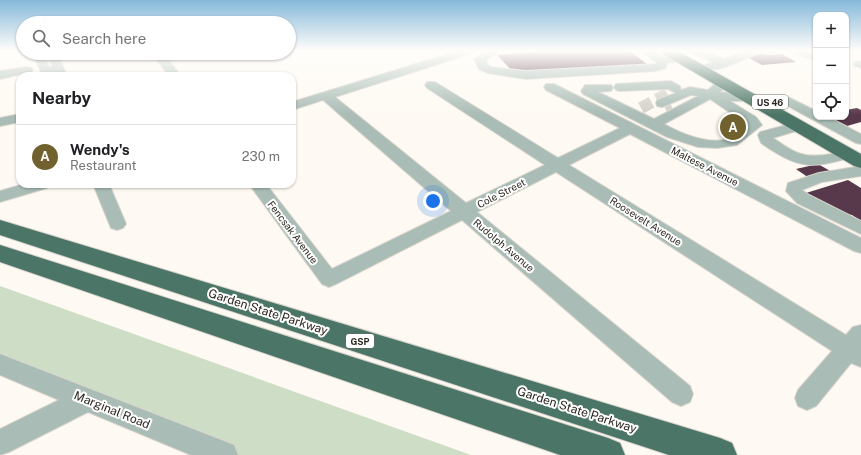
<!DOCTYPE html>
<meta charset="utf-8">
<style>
:root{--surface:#fff;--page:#f2f2f2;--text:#202124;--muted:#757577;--line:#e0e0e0;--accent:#71612f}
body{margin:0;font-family:"Public Sans",sans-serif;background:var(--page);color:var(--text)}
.controls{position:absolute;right:12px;top:12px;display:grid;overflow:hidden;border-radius:8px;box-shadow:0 1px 3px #0004}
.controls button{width:36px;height:36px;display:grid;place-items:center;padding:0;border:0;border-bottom:1px solid var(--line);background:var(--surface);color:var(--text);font:20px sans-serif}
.you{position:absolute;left:433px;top:201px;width:14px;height:14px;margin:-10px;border:3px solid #fff;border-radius:50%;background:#1a73e8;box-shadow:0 0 0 6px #1a73e833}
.badge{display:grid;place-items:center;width:26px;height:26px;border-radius:50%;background:var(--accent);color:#fff;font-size:13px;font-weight:700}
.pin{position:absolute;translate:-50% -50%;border:2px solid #fff;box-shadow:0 1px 4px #0006}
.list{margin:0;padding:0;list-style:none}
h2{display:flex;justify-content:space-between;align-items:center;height:52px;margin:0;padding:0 16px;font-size:17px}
h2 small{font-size:13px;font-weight:400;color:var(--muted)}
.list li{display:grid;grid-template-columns:26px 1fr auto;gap:12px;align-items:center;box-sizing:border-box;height:64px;padding:0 16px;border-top:1px solid var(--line)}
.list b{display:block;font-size:15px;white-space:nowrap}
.list p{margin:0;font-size:13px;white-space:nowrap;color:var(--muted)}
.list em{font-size:13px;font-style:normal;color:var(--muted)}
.icon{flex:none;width:22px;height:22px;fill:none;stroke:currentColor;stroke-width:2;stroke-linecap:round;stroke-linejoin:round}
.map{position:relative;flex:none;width:861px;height:455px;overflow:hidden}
.search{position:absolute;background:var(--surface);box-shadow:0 1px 3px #0004;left:16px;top:16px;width:280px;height:44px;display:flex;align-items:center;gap:10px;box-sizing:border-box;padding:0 14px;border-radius:22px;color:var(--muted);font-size:15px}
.panel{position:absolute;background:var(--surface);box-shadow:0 1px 3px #0004;left:16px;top:72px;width:280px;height:116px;border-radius:12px}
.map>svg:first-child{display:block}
.green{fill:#cedec6}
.building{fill:#58394b}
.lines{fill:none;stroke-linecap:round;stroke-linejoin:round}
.minor-tunnel{stroke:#d4d0c9;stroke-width:12;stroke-dasharray:12 6;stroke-linecap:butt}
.minor-casing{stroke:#d8d4cd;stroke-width:2}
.highway-casing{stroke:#d8d4cd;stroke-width:2}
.minor{fill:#a9bcb5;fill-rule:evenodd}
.highway{fill:#4b7566;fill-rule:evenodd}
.labels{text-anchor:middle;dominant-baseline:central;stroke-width:4;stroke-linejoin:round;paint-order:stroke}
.shield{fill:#fff;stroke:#6b6863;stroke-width:1}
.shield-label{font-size:9px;font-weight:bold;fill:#2b2720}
.street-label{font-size:10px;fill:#2b2720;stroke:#fff}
.near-street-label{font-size:12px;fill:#2b2720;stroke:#fff}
</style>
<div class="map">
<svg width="861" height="455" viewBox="0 0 861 455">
<rect width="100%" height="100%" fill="#fefaf3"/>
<path class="green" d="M 0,286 L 471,455 L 215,455 L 0,366 Z"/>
<g class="building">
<path d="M 541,51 L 630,51 L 648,65 L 515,74 L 497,55 Z"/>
<path d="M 763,54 L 768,55 L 782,54 L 796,62 L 762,65 L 749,58 L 754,55 Z"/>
<path d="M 857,108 L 861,110 L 861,122 L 847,126 L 828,117 L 846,117 L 846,110 Z"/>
<path d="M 735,119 L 747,124 L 743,126 L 747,127 L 732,137 L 721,132 L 725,130 L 720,128 Z"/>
<path d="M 818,164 L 832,172 L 809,178 L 796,169 Z"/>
<path d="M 848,180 L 861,188 L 861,221 L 852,215 L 833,212 L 806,193 Z"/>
</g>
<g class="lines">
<g class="minor-tunnel">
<path d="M 641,108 L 676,89"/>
<path d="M 666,110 L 672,107"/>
</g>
<defs>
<g id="minor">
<path d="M 458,51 L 474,51 L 473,53 L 335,97 L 466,203 L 545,165 L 427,88 L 425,85 L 427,82 L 435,82 L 558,158 L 620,128 L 546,90 L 544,87 L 546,84 L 554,84 L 861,238 L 861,253 L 854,251 L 630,134 L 569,165 L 846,335 L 853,327 L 861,325 L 861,367 L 851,363 L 816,406 L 807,410 L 798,406 L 795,398 L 798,390 L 832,351 L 556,172 L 477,212 L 690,386 L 693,394 L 690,402 L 681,406 L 672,402 L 462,220 L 336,284 L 329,287 L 322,284 L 249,184 L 266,184 L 332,269 L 451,211 L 323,100 L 292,110 L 292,102 Z"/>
<path d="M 487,51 L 500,51 L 486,60 L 488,65 L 491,67 L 526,71 L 656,64 L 656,62 L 640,51 L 653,51 L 663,57 L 673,57 L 679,60 L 677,62 L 667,63 L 666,68 L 655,71 L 526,79 L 488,73 L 479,69 L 474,59 Z"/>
<path d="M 691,51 L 705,51 L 724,59 L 744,51 L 759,51 L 758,53 C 744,59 718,73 704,69 L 702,67 L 704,65 L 713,62 L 692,53 Z"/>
<path d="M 790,51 L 807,51 L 816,54 L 816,60 L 791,53 Z"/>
<path d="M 33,53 L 43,53 L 49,67 L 52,67 L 47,53 L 57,53 L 67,76 L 55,76 L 54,74 L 41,72 Z"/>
<path d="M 152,53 L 163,53 L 181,76 L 169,76 Z"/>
<path d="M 859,61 L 861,61 L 861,68 L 855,66 L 853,64 L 855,62 Z"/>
<path d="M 27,67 L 31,68 L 33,70 L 31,72 L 0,79 L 0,71 Z"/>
<path d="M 723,79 L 727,80 L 729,83 L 720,92 L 754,95 L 755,98 L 754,101 L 730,101 L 756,117 L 762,125 L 737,145 L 717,148 L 698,147 L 667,137 L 583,94 L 581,91 L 585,85 L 611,85 L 613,88 L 611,91 L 598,92 L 654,119 L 698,96 L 691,95 L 662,107 L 657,106 L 656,103 L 657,100 L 676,93 L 668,89 L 620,91 L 616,90 L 614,87 L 616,84 L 671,81 L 680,86 L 681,90 L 690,87 L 708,90 L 719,80 ZM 710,99 L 747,124 C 741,128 734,137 727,139 C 708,145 680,133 664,124 Z"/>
<path d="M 788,97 L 816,111 L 816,117 L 828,117 L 861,134 L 861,144 L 856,143 L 786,105 L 773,108 L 768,107 L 767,104 L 768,101 Z"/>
<path d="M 20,114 L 20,122 L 0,126 L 0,118 Z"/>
<path d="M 798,122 L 803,123 L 805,126 L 803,129 L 773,138 C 795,153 803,159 831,154 C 838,152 845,149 852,151 L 855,154 L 852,157 C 809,170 798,168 761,143 L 758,135 L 760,132 Z"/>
<path d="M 861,166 L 861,176 L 822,182 L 802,190 L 809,195 L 861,221 L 861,234 L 797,203 L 786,191 L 788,183 L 819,173 Z"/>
<path d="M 24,184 L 49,184 L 47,188 L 0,202 L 0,191 Z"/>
<path d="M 93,184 L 109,184 L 126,224 L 123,228 L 117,230 L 111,228 Z"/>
<path d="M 0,354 L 234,445 L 238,455 L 191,455 L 88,412 L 9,452 L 0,455 L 0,429 L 59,400 L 0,375 Z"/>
</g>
<g id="highway">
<path d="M 661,51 L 678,51 L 861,154 L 861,168 L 854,166 L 663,54 Z"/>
<path d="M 0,220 L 720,438 L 732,443 L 737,455 L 669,455 L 0,235 Z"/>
<path d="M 0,245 L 608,438 L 620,443 L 625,455 L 560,455 L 0,262 Z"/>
</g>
</defs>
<use href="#minor" class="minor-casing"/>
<use href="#highway" class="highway-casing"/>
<use href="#minor" class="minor"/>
<use href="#highway" class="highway"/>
</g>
<linearGradient id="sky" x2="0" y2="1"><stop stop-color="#85b9da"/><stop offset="0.44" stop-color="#fffdfa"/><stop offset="1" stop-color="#fffdfa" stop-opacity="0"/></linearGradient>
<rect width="861" height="115" fill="url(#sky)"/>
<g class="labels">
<g class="shield">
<rect x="752" y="95" width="36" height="14" rx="3"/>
<rect x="346" y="334" width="28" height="14" rx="3"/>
</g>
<g class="shield-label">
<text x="770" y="102">US 46</text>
<text x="360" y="341">GSP</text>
</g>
<g class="street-label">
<text transform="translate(705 166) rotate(27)">Maltese Avenue</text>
<text transform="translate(501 193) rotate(-27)">Cole Street</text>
<text transform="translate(646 221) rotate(32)">Roosevelt Avenue</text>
<text transform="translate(293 232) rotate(53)">Fencsak Avenue</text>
<text transform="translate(504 245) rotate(40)">Rudolph Avenue</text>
</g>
<g class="near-street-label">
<text transform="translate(268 312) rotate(18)">Garden State Parkway</text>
<text transform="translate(112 410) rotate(22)">Marginal Road</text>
<text transform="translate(577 410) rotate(18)">Garden State Parkway</text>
</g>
</g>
</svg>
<div class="controls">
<button>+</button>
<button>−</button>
<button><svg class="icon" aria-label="locate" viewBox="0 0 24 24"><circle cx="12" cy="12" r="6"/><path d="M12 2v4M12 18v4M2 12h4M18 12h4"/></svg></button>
</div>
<div class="you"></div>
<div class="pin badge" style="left:733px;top:127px">A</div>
<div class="search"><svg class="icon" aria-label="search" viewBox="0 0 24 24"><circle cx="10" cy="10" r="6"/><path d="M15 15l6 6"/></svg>Search here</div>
<section class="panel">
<h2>Nearby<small></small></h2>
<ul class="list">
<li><span class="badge">A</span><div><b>Wendy's</b><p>Restaurant</p></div><em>230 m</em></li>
</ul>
</section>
</div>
